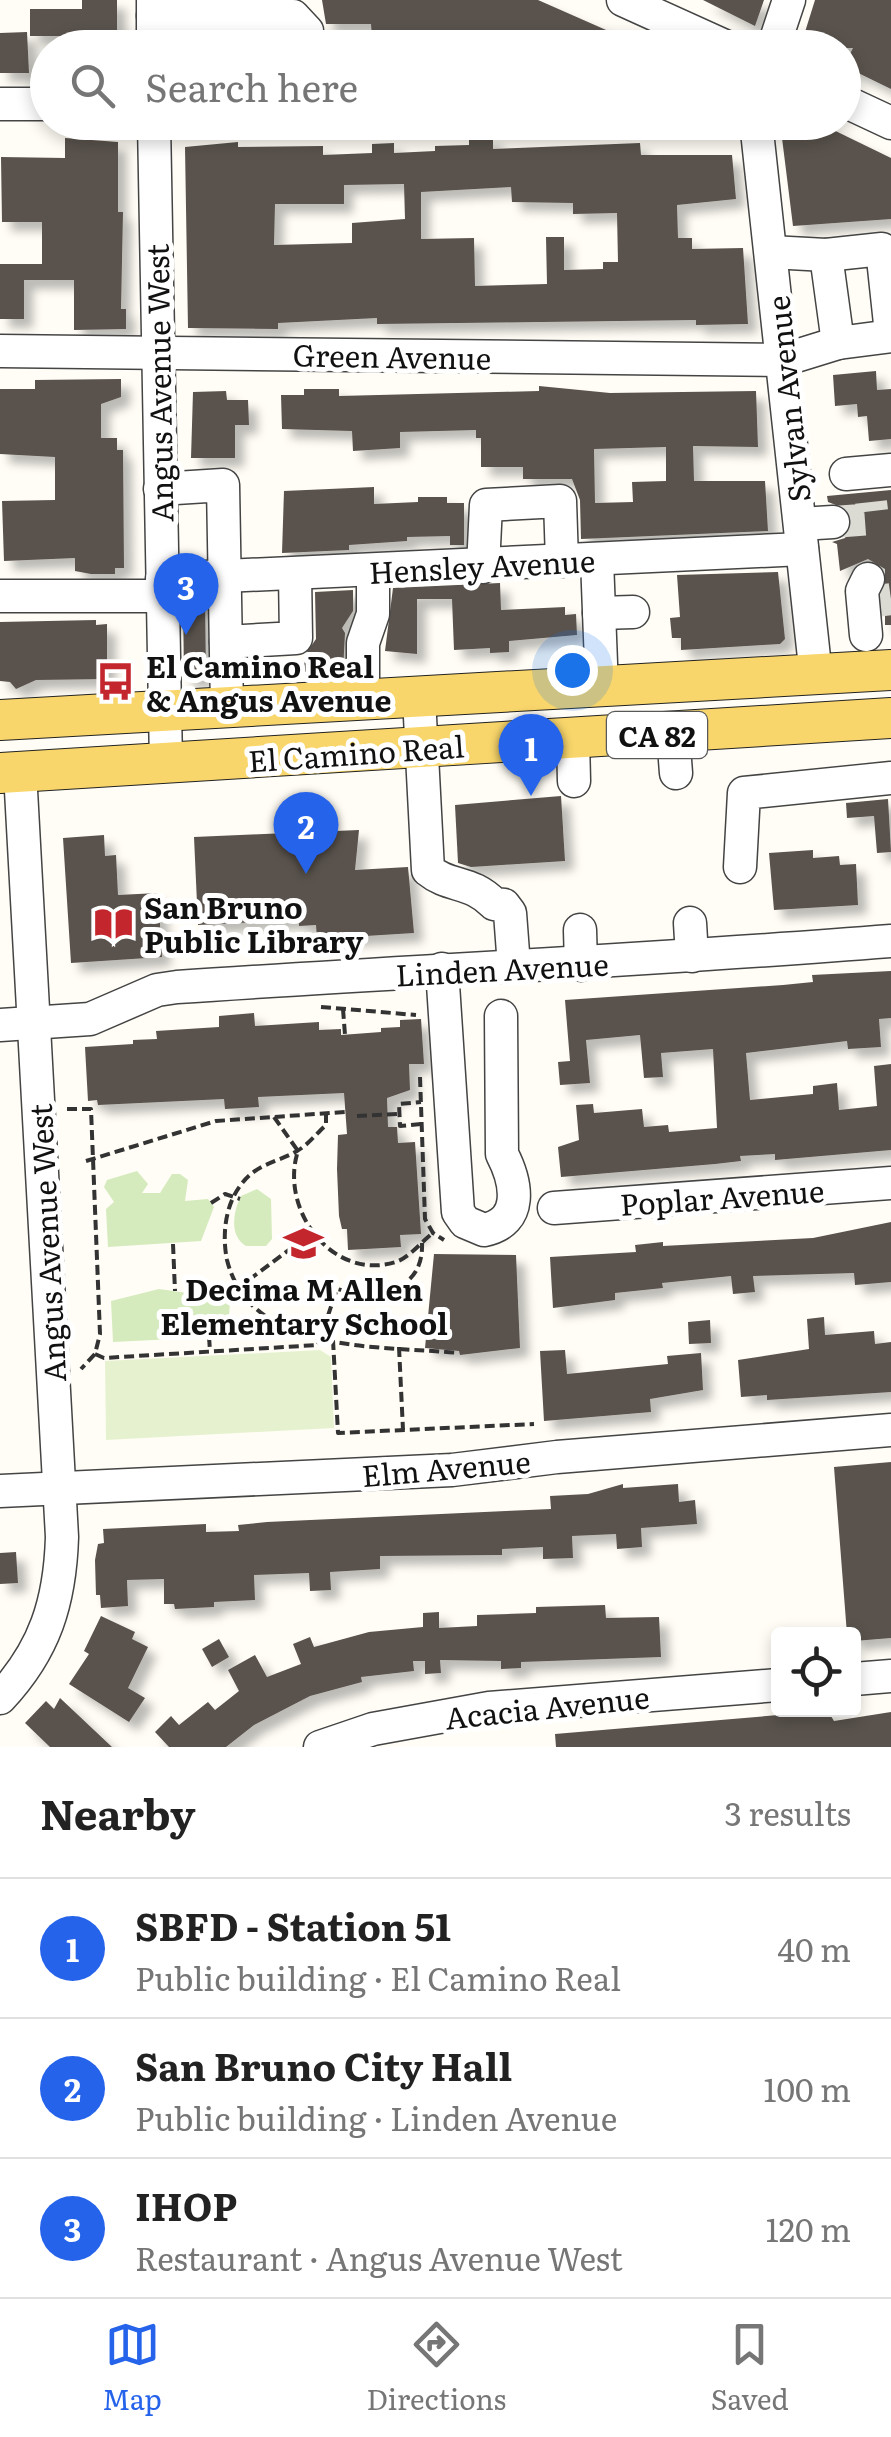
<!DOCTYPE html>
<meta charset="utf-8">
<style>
:root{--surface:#fff;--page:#f6f6f6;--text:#222;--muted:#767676;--line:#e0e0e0;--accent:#2563eb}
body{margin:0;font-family:Literata,serif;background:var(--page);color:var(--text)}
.controls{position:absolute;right:30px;bottom:30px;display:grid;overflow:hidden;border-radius:10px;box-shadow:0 5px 15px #0003}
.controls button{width:90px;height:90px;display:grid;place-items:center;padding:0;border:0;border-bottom:2px solid var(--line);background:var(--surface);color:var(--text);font:50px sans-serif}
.you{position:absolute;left:572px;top:670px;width:35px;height:35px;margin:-25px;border:8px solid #fff;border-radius:50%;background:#1a73e8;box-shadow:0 0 0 15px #1a73e833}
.badge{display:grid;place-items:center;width:65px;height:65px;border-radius:50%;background:var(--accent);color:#fff;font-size:32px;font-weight:700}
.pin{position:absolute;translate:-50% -82px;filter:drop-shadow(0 2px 5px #0008)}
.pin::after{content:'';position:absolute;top:52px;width:35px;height:30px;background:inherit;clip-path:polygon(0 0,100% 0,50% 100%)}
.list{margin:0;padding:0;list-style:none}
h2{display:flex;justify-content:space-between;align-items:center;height:130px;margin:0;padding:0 40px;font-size:42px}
h2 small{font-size:32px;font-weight:400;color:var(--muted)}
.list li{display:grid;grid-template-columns:65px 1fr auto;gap:30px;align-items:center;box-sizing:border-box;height:140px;padding:0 40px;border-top:2px solid var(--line)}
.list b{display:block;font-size:38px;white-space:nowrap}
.list p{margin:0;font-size:32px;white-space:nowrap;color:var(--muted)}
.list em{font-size:32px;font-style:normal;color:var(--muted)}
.icon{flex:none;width:55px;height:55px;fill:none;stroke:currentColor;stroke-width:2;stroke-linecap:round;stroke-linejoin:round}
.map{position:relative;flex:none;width:891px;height:1747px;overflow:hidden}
.search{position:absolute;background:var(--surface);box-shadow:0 5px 15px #0003;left:30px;right:30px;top:30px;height:110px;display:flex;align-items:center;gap:25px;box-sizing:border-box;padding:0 35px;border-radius:55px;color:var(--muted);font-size:38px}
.sheet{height:550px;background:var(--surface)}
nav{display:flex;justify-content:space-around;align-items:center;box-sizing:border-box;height:140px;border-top:2px solid var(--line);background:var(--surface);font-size:28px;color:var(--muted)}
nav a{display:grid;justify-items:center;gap:5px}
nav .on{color:var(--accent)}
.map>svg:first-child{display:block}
.green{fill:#d5ebbd}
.pitch{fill:#e6f2cf}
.building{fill:#5a524d;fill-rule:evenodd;filter:url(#shadow)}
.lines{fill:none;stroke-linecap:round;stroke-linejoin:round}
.minor-tunnel{stroke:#dbdad3;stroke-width:32;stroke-dasharray:32 16;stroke-linecap:butt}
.minor-casing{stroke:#444;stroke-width:35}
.major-casing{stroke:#222;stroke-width:42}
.path{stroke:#333;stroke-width:4;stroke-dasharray:10 5;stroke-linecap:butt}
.minor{stroke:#fff;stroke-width:32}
.major{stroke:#f9d66b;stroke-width:40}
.labels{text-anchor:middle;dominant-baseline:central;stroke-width:10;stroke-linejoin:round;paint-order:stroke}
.shield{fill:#fff;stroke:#585858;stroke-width:2.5}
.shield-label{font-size:28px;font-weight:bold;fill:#111}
.street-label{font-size:30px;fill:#111;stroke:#fff}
.poi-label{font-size:30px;font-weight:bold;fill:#111;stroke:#fff;text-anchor:start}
</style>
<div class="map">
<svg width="891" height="1747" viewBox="0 0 891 1747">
<defs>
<filter id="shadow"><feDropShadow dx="9" dy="9" stdDeviation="5" flood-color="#0004"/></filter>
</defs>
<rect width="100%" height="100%" fill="#fffdf5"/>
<g class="green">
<path d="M 137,1171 L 148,1184 L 142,1193 L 160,1193 L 172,1174 L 180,1174 L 188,1180 L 185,1201 L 208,1199 L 214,1207 L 201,1241 L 108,1247 L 106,1209 L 114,1202 L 104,1187 L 107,1180 Z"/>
<path d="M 257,1189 L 271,1199 L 272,1239 L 266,1246 L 246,1246 C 229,1236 233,1212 241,1196 Z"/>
<path d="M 159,1289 L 209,1296 L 210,1302 L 225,1297 L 230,1300 L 229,1317 L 214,1337 L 113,1342 L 111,1301 Z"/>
</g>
<path class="pitch" d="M 320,1350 L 331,1357 L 334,1428 L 106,1440 L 105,1361 Z"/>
<g class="building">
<path d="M 82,0 L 117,0 L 117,48 L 64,48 L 64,36 L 30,36 L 30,9 L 82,9 Z"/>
<path d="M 322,0 L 538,0 L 647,48 L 395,48 L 395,37 L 372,38 L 371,24 L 326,24 Z"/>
<path d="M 703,0 L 764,0 L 755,26 Z"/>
<path d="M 815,0 L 891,0 L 891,89 L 844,66 L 853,48 L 800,48 Z"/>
<path d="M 27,32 L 29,73 L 0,73 L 0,33 Z"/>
<path d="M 780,122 L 817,122 L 891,158 L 891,219 L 793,226 Z"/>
<path d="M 493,137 L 493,149 L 640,143 L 641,155 L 732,155 L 736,199 L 677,205 L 678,238 L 692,238 L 692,249 L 743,248 L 748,324 L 696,325 L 696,320 L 377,324 L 377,318 L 278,323 L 278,329 L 188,328 L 185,147 L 238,142 L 238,147 L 323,146 L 323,155 L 372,153 L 372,144 L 394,143 L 394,153 L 435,151 L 435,146 L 469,145 L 469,138 ZM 404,184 L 405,219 L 352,223 L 352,243 L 274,245 L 275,204 L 344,204 L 344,185 ZM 511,187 L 512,202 L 573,203 L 573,214 L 617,213 L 618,262 L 603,262 L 603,269 L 564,270 L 564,237 L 546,237 L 547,284 L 475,286 L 474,238 L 421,239 L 421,192 Z"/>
<path d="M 65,138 L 118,142 L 118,212 L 123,212 L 121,309 L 126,309 L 126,329 L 74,330 L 74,280 L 24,280 L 24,319 L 0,319 L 0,264 L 42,264 L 42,222 L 2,222 L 1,157 L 65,158 Z"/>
<path d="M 876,371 L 877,390 L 891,389 L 891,439 L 869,441 L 867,416 L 858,417 L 857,404 L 835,406 L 833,375 Z"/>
<path d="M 121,379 L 121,397 L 101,404 L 101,438 L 117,438 L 117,450 L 123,450 L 124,568 L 115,568 L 115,574 L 91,574 L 75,571 L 75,558 L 4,561 L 2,501 L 55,500 L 55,457 L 0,454 L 0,389 L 35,389 L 35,380 Z"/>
<path d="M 539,386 L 610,393 L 756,391 L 758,447 L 693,446 L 694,481 L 765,481 L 768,531 L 581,539 L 580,500 L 572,479 L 523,479 L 523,467 L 481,467 L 481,438 L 476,438 L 476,430 L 400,432 L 400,448 L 353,451 L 352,431 L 282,429 L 281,395 L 304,395 L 304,389 L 339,389 L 339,396 L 539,391 ZM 666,447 L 666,481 L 632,482 L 633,502 L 595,503 L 594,449 Z"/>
<path d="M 226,391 L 227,400 L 248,400 L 249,425 L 235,425 L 235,458 L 191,458 L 193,392 Z"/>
<path d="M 374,487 L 374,504 L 418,502 L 418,497 L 447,497 L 447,503 L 464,503 L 464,545 L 450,545 L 450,536 L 407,537 L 407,541 L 349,545 L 349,550 L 282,553 L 284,491 Z"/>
<path d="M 891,490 L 891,625 L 885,625 L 885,569 L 868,559 L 840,571 L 837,544 L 832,542 L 845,538 L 853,520 L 849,510 L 828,502 L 827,496 Z"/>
<path d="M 778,572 L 785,639 L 780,644 L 681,650 L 681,638 L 672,638 L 670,618 L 680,617 L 677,575 Z"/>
<path d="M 500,583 L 501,610 L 565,607 L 565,615 L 576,614 L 577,635 L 509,641 L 509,652 L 490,653 L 490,648 L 454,650 L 452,599 L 417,599 L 417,654 L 385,651 L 393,588 Z"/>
<path d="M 353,590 L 353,611 L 342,628 L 345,633 L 343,671 L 305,675 L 304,656 L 316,639 L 315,592 Z"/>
<path d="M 205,597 L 206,678 L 184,679 L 183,598 Z"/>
<path d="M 96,620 L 96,625 L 107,624 L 107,679 L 36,680 L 16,689 L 10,682 L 0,681 L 0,622 Z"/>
<path d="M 561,796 L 565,861 L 471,867 L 458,863 L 455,805 Z"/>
<path d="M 888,799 L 891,852 L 877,853 L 874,816 L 847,818 L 846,803 Z"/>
<path d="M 359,830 L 355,870 L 408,867 L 414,933 L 317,939 L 316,925 L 299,926 L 299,920 L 198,925 L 194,837 Z"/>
<path d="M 104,835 L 105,856 L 116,855 L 118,895 L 158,893 L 162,957 L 71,963 L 63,838 Z"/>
<path d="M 813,850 L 813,858 L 839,856 L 840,865 L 856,864 L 858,905 L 774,910 L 769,853 Z"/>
<path d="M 891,971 L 891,1018 L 879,1019 L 881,1047 L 848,1049 L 847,1041 L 746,1053 L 750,1100 L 813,1094 L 813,1086 L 837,1083 L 839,1110 L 877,1106 L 874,1066 L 891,1064 L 891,1150 L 775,1160 L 775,1154 L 740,1156 L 741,1161 L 715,1164 L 561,1177 L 558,1147 L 579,1140 L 576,1105 L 593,1104 L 594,1113 L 642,1109 L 644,1127 L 668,1125 L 669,1132 L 717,1128 L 713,1049 L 661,1053 L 663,1077 L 644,1078 L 640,1035 L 586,1040 L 590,1083 L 560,1085 L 558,1062 L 570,1061 L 565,1000 L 783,985 L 813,982 L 812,975 Z"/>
<path d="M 254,1013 L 255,1026 L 319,1022 L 319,1030 L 341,1029 L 341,1035 L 381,1032 L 381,1028 L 400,1027 L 400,1020 L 421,1019 L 424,1064 L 409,1064 L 410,1090 L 387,1098 L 388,1127 L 397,1127 L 398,1143 L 415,1142 L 421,1234 L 400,1235 L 401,1247 L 348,1250 L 347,1229 L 342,1229 L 339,1216 L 337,1169 L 338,1135 L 347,1134 L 344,1093 L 258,1097 L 259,1107 L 225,1109 L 224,1099 L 98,1105 L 97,1100 L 88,1101 L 85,1047 L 133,1044 L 133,1040 L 157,1039 L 156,1031 L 219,1027 L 219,1016 Z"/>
<path d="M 891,1222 L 891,1282 L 855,1285 L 854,1273 L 753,1276 L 755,1292 L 733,1294 L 731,1276 L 662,1283 L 663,1288 L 615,1293 L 615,1300 L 553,1308 L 550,1257 L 636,1252 L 635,1245 L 663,1242 L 663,1246 L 813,1238 Z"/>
<path d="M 434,1254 L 516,1255 L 520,1348 L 460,1355 L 459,1351 L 425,1348 Z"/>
<path d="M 824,1317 L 825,1335 L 874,1331 L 875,1344 L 891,1342 L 891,1392 L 767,1400 L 767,1395 L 741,1397 L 738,1360 L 809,1349 L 807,1319 Z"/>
<path d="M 710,1320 L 711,1343 L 689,1344 L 688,1322 Z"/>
<path d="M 565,1350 L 567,1374 L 668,1364 L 667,1356 L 701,1353 L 703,1390 L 650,1399 L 651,1412 L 544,1421 L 540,1351 Z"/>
<path d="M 891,1462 L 891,1638 L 854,1641 L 854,1634 L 847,1634 L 834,1467 Z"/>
<path d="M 623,1484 L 623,1488 L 678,1484 L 679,1502 L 695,1500 L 697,1524 L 641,1528 L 642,1547 L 617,1549 L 616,1534 L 572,1536 L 573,1558 L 543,1559 L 543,1547 L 502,1549 L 502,1555 L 380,1556 L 380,1569 L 330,1572 L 331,1590 L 310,1591 L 309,1573 L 254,1575 L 255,1600 L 214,1602 L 214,1607 L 175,1609 L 174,1604 L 164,1604 L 164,1579 L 127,1580 L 128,1606 L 101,1608 L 100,1595 L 96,1595 L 95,1560 L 98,1544 L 104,1543 L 103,1529 L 206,1524 L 206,1532 L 239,1531 L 238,1525 L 267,1522 L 551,1509 L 550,1496 L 588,1494 Z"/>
<path d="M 16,1552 L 18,1583 L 0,1584 L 0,1553 Z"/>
<path d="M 605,1605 L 606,1618 L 659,1617 L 661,1657 L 521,1662 L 521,1668 L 501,1669 L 501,1661 L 440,1660 L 441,1673 L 425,1674 L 425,1661 L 413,1661 L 414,1671 L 361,1677 L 362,1682 L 310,1696 L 254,1725 L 226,1747 L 169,1747 L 155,1732 L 171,1716 L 179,1725 L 208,1702 L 215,1710 L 239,1691 L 228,1670 L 255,1655 L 267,1677 L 301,1664 L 293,1644 L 310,1637 L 314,1647 L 369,1632 L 423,1627 L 423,1613 L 439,1612 L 439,1628 L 477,1626 L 477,1615 L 536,1613 L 536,1607 Z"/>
<path d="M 101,1616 L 135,1632 L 132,1639 L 148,1647 L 128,1688 L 145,1698 L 129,1722 L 69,1684 L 89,1654 L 84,1651 Z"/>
<path d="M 219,1639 L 229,1657 L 212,1667 L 202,1649 Z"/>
<path d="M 60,1698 L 112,1747 L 50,1747 L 25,1723 L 46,1701 L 54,1709 Z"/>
<path d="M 814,1712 L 829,1713 L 834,1721 L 891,1712 L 891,1747 L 556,1747 L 555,1734 Z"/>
</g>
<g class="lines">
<g class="minor-tunnel">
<path d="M 833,522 L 873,519 L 871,502"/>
<path d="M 870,602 L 891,599"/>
</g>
<defs>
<g id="minor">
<path d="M 153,0 L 153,48"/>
<path d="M 623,0 L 729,48"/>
<path d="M 153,16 L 293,16 L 307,31 L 304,48"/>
<path d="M 773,48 L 789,0"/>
<path d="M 844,101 L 891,123"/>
<path d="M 0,104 L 48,104"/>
<path d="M 154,122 L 166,763"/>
<path d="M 756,122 L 816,676"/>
<path d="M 771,252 L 826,255 L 882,249 L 891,333"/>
<path d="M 826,255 L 838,343 L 891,336"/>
<path d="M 0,351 L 783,360 L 838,343"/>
<path d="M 846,474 L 891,470"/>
<path d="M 160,489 L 223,485 L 227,709"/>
<path d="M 800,524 L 833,522"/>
<path d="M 597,560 L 602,689"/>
<path d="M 483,567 L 486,505 L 560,501 L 562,561"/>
<path d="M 162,579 L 802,549"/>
<path d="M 0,596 L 162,596"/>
<path d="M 599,613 L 633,612"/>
<path d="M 866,635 L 862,591 L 868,579"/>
<path d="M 226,642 L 296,638 L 295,574"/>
<path d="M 419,698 L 428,870 C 450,888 471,880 494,904 L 504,905 L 510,913 L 514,966"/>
<path d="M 363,702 L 363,643 L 373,614 L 373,570"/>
<path d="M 673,734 L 676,773"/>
<path d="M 573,739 L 574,781"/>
<path d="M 740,867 L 744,793 L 891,778"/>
<path d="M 690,923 L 692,956"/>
<path d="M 580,930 L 581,965"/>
<path d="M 442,969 L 458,1212 L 465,1222 L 484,1230 C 524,1222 517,1183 502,1154 L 501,1016"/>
<path d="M 0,1025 L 90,1019 L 157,990 L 177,987 C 415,971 653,960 891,941"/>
<path d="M 554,1208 L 891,1183"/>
<path d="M 0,1491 L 452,1470 L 557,1457 L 891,1430"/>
<path d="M 854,1679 L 891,1676"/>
<path d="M 0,1698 C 45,1650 60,1602 62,1537 L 20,772"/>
<path d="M 320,1747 L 373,1729 L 489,1708 L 778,1685"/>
</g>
<g id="major">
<path d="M 0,720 L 891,670"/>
<path d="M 0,773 L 891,718"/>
</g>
</defs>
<use href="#minor" class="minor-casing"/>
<use href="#major" class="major-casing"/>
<g class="path">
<path d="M 321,1007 L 416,1015"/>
<path d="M 343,1009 L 345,1035"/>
<path d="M 420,1077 L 425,1219 L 433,1233 L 444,1240"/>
<path d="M 67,1109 L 91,1109 L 100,1334 L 95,1354 L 81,1369"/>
<path d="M 326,1113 L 326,1125 C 317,1133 308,1145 297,1151 C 276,1163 255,1164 240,1186 C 225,1206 222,1236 227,1260 C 251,1356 381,1345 458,1353"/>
<path d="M 357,1116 L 399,1114"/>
<path d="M 274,1117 L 298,1151 C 279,1208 331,1282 396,1262 C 410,1257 421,1242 433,1233"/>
<path d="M 421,1124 L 400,1126 L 399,1104 L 421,1102"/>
<path d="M 86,1161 L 216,1121 L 345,1112"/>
<path d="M 211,1203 L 225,1194 L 240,1199"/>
<path d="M 173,1244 L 175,1291"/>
<path d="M 209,1300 L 238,1288 L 313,1232"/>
<path d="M 209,1337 L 210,1351"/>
<path d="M 333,1340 L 338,1433 L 534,1424"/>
<path d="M 399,1347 L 403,1430"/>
<path d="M 95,1354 L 104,1358 L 318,1345 L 337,1289 C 375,1299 424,1293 422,1243"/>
</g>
<use href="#minor" class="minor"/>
<use href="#major" class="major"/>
</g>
<defs>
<symbol id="bus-bare" viewBox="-9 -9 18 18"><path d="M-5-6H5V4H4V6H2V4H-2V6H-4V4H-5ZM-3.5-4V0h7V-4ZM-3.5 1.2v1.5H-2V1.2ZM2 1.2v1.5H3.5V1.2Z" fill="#c4262e" stroke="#fff" stroke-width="2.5" paint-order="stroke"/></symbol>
<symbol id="library-bare" viewBox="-9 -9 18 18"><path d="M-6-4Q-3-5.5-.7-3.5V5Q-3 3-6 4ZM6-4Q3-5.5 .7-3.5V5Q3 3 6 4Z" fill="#c4262e" stroke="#fff" stroke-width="2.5" paint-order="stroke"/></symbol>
<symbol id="school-bare" viewBox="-9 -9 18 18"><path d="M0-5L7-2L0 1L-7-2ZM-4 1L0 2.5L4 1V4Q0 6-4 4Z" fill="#c4262e" stroke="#fff" stroke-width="2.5" paint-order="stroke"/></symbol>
</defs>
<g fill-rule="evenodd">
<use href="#bus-bare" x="88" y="654" width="55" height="55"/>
<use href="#library-bare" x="86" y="896" width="55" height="55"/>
<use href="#school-bare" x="276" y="1216" width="55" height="55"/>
</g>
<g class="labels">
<rect class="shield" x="607" y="712" width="100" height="46" rx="8"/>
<g class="shield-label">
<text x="657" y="735">CA 82</text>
</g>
<g class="street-label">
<text transform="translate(392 355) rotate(1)">Green Avenue</text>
<text transform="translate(158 383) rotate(-91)">Angus Avenue West</text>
<text transform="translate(787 399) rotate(-96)">Sylvan Avenue</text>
<text transform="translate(482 565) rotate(-3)">Hensley Avenue</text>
<text transform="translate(356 752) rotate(-4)">El Camino Real</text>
<text transform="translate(502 968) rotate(-3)">Linden Avenue</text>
<text transform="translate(722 1196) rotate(-4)">Poplar Avenue</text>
<text transform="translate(46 1243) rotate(-93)">Angus Avenue West</text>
<text transform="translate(446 1467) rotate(-5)">Elm Avenue</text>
<text transform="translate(547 1706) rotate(-6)">Acacia Avenue</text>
</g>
<g class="poi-label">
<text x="146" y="665">El Camino Real<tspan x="146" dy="34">&amp; Angus Avenue</tspan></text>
<text x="144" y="906">San Bruno<tspan x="144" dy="34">Public Library</tspan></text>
<text x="304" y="1288" text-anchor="middle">Decima M Allen<tspan x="304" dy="34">Elementary School</tspan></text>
</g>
</g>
</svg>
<div class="controls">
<button><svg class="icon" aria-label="locate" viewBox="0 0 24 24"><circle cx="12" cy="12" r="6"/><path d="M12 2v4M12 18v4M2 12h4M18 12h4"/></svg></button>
</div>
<div class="you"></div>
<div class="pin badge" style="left:531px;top:796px">1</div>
<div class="pin badge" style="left:306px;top:874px">2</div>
<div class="pin badge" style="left:186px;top:635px">3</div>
<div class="search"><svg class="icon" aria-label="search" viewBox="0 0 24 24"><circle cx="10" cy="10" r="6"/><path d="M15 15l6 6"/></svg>Search here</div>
</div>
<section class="sheet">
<h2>Nearby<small>3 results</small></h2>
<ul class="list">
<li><span class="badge">1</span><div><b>SBFD - Station 51</b><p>Public building · El Camino Real</p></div><em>40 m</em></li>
<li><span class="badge">2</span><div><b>San Bruno City Hall</b><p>Public building · Linden Avenue</p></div><em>100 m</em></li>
<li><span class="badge">3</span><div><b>IHOP</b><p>Restaurant · Angus Avenue West</p></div><em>120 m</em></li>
</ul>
</section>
<nav>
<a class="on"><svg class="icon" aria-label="map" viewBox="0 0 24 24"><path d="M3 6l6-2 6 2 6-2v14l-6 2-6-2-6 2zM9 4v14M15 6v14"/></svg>Map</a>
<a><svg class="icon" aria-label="directions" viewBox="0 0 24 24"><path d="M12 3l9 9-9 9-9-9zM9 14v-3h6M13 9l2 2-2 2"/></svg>Directions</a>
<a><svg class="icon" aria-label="saved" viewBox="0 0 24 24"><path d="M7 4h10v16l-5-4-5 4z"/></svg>Saved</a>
</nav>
